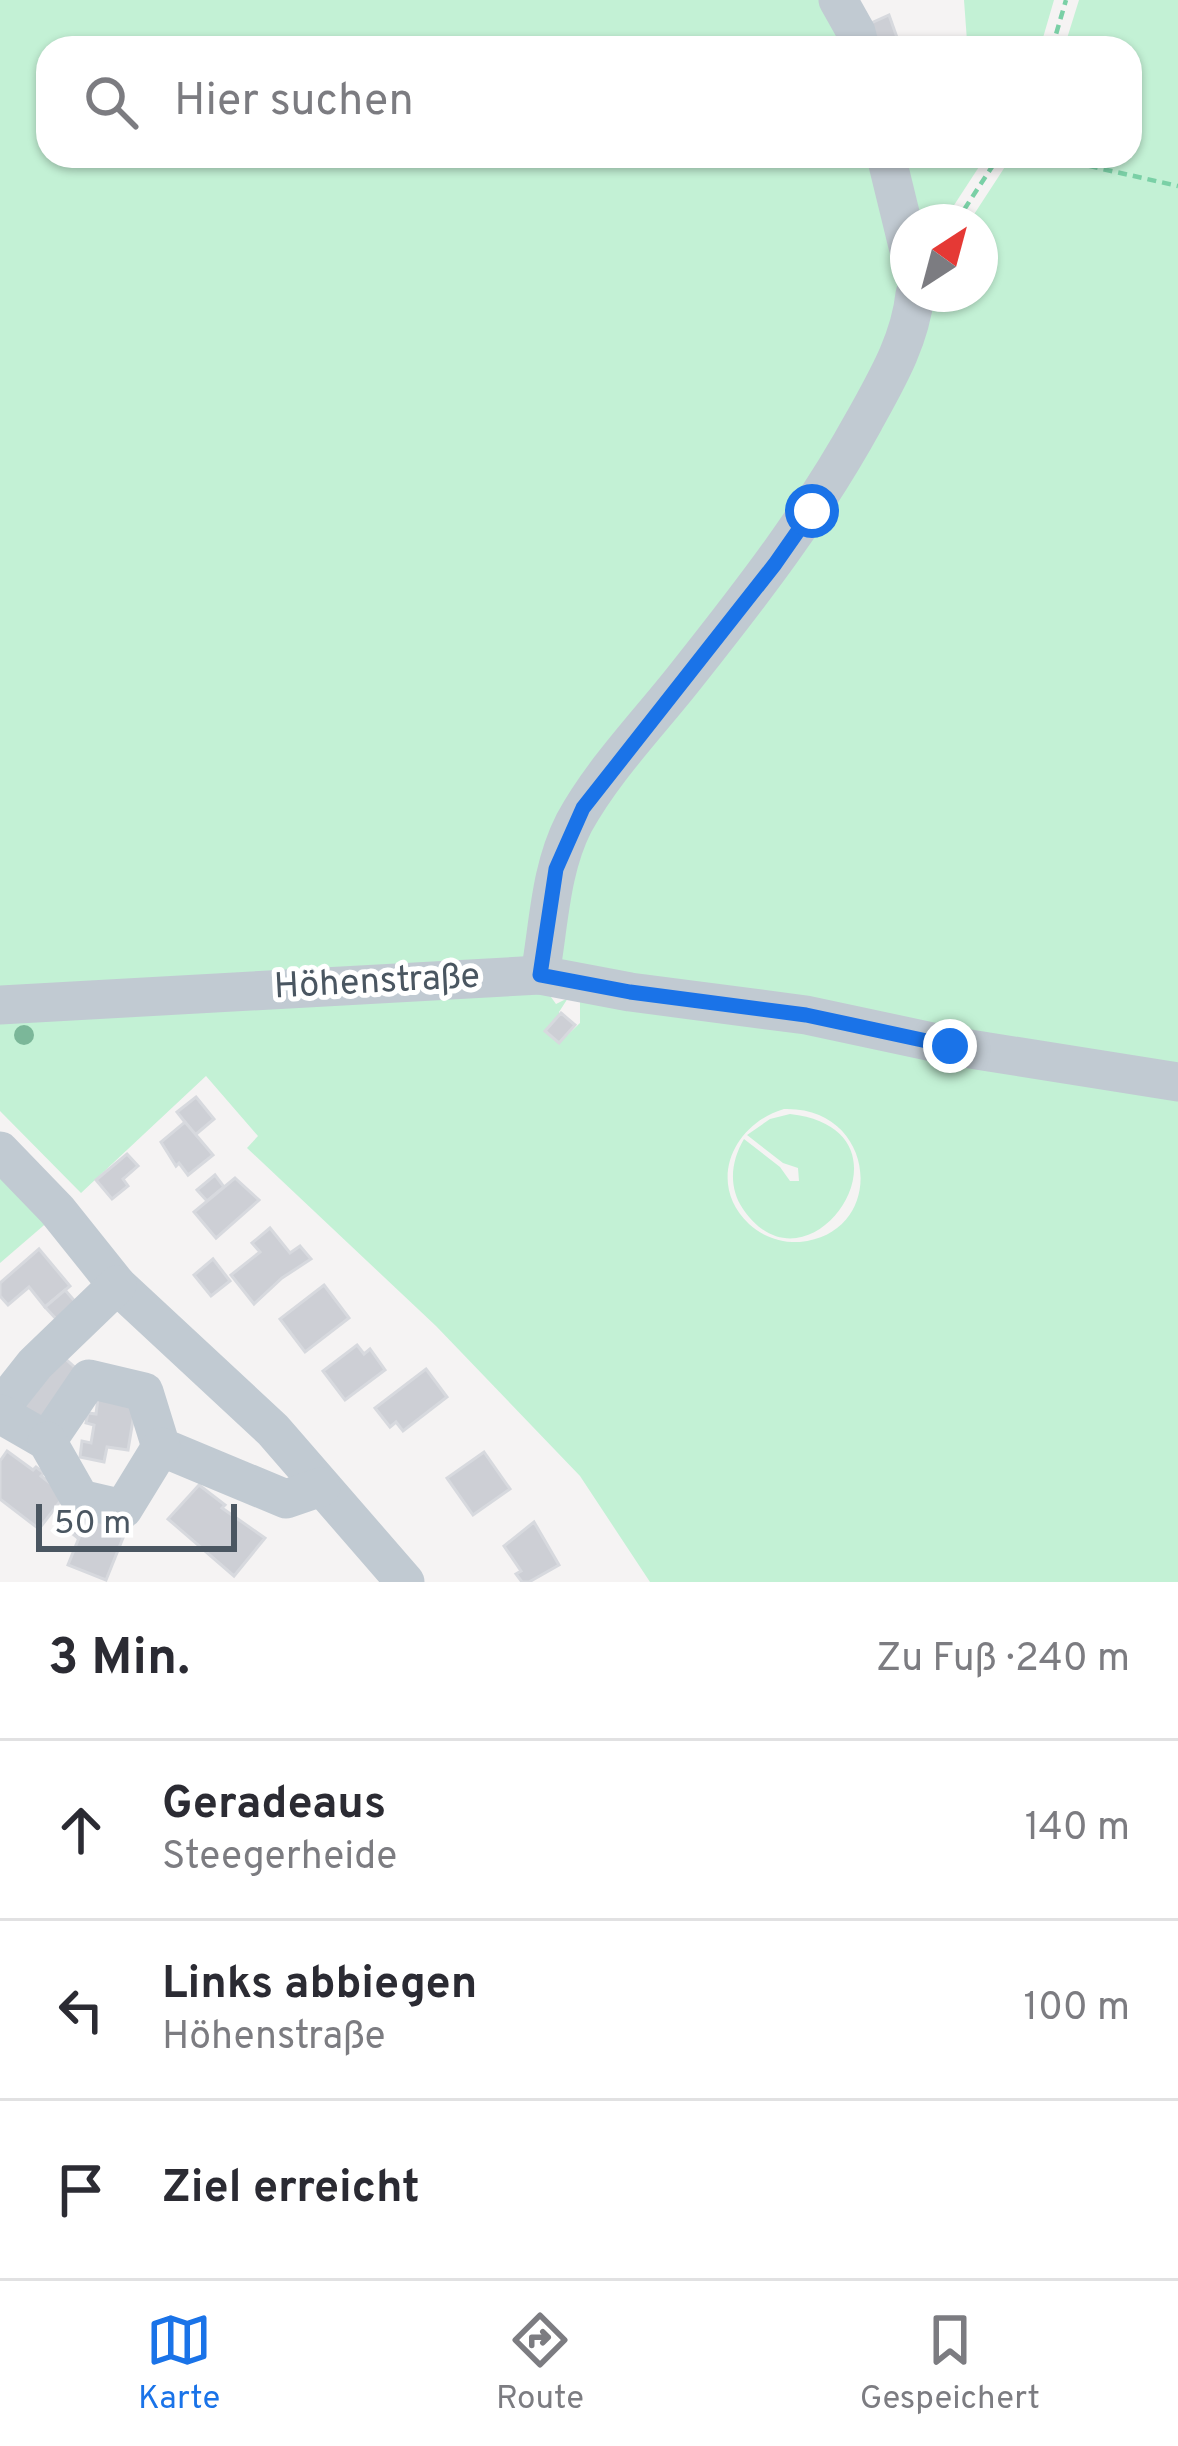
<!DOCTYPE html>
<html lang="de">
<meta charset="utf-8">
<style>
:root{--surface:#fff;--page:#f7f7f7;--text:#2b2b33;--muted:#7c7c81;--line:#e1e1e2;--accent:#1a73e8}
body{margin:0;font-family:Overpass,sans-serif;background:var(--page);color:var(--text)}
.compass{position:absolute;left:890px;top:204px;width:108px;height:108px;border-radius:50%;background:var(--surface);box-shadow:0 3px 9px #0004;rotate:36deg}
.scale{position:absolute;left:36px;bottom:30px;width:201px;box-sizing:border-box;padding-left:12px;border:6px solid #4a5661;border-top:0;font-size:33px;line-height:42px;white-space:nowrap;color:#4a5661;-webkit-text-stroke:9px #fff;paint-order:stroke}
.stop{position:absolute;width:36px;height:36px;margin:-27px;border:9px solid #1a73e8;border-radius:50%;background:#fff}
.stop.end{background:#1a73e8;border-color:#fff;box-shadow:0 3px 12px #0008}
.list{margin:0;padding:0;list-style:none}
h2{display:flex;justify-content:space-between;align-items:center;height:156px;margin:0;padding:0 48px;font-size:51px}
h2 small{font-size:39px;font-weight:400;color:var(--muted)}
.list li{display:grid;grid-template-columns:78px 1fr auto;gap:36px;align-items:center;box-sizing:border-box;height:180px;padding:0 48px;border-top:3px solid var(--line)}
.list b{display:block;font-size:45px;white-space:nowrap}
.list p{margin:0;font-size:39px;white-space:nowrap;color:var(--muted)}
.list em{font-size:39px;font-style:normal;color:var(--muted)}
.icon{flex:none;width:66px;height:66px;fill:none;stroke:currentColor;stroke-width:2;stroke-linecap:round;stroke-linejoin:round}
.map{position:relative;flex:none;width:1178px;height:1582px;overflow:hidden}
.search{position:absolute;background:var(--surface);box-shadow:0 3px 9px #0004;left:36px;right:36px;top:36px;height:132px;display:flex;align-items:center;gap:30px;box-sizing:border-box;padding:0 42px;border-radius:36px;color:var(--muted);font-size:45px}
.sheet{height:696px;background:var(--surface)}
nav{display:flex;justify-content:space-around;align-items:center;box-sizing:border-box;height:168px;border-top:3px solid var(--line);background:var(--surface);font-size:33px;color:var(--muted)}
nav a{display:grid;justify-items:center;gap:6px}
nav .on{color:var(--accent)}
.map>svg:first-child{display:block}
.green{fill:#c3f1d5;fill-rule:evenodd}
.building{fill:#cdcfd5;stroke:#d7d9de;stroke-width:3}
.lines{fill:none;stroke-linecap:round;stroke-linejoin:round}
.path{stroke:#7ad0a6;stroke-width:4.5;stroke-dasharray:9 6;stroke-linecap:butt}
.minor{stroke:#c1cad2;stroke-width:39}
.tree{fill:#7bb799}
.route{stroke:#1a73e8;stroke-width:15}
.labels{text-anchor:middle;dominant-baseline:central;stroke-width:10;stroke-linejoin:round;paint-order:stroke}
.street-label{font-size:36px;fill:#4a5661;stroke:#fff}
</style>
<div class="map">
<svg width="1178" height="1582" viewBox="0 0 1178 1582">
<rect width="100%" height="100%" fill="#f5f3f3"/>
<g class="green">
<path d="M 0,0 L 826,0 L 852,48 L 48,48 L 48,156 L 876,156 L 907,292 L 846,435 L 598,777 L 528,959 L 0,997 Z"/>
<path d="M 964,0 L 1054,0 L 1040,48 L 959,48 L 967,41 Z"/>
<path d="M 1079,0 L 1178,0 L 1178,1074 L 567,970 L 553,940 L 593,816 L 932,294 L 980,294 L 980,222 L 969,222 L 1012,156 L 1130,156 L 1130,48 L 1064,48 Z"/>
<path d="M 895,156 L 986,156 L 945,219 L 910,222 Z"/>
<path d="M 553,989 L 551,997 L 556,1004 L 568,998 L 559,1012 L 559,1043 L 580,1023 L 580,994 L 1178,1096 L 1178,1582 L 650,1582 L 580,1476 L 436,1326 L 247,1148 L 258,1136 L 206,1076 L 81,1193 L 0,1111 L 0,1015 ZM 784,1109 C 878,1106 888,1234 800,1242 C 782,1243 763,1237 749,1224 C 706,1183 733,1124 784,1109 Z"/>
<path d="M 790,1114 C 928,1130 810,1307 743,1209 C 728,1187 731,1161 744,1139 L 780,1167 L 790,1181 L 799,1181 L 798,1168 L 783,1163 L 747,1135 L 770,1119 Z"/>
<path d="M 0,1174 L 50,1220 L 0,1263 Z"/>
</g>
<g class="building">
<path d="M 889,15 L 900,46 L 877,48 L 869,24 Z"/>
<path d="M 561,1013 L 575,1025 L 559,1043 L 545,1031 Z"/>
<path d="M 196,1097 L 214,1119 L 195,1135 L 177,1112 Z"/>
<path d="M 185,1122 L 213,1155 L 188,1175 L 179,1163 L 176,1166 L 161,1142 Z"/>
<path d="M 127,1154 L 138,1166 L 123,1179 L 128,1186 L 112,1199 L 96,1180 Z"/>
<path d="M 215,1175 L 224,1187 L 207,1201 L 197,1190 Z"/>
<path d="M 235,1178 L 259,1200 L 216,1238 L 194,1212 Z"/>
<path d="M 270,1228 L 290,1253 L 300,1246 L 311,1259 L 282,1278 L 254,1304 L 231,1275 L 260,1252 L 252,1243 Z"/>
<path d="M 39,1249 L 70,1286 L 45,1307 L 29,1287 L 8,1305 L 0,1296 L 0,1283 Z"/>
<path d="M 213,1259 L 230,1281 L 211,1296 L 194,1275 Z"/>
<path d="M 324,1285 L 349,1318 L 305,1352 L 280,1319 Z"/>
<path d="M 65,1290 L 78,1305 L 58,1321 L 45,1307 Z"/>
<path d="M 357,1345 L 364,1354 L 370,1349 L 385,1370 L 345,1400 L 323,1371 Z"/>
<path d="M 60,1354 L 81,1373 L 36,1425 L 15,1407 Z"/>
<path d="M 426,1369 L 447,1397 L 403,1431 L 396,1422 L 390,1427 L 375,1408 Z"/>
<path d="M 99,1390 L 137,1396 L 128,1450 L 107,1447 L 104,1462 L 80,1457 L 82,1441 L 91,1443 L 94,1425 L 86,1423 L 88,1413 L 96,1414 Z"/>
<path d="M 7,1451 L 33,1470 L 36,1467 L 44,1473 L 41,1476 L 65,1495 L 39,1529 L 0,1499 L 0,1461 Z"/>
<path d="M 484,1452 L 510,1489 L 473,1515 L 447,1478 Z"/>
<path d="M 199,1485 L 225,1505 L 222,1508 L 265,1538 L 234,1576 L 168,1519 Z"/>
<path d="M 75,1503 L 89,1513 L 78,1538 L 59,1523 Z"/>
<path d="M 91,1508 L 129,1523 L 106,1580 L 68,1565 Z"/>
<path d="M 534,1522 L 559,1565 L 529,1582 L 522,1582 L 516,1574 L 521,1571 L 504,1546 Z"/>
</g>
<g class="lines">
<g class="path">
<path d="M 1052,48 L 1066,0"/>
<path d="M 1045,156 L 1178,186"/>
<path d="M 956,222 L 999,156"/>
</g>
<g class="minor">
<path d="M 838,0 L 856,32 L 860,48"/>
<path d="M 886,156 L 908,246"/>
<path d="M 540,975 C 549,924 550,870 574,823 C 603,770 648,724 685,677 C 751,594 813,514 864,421 C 886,381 910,341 915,294"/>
<path d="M 0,1005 L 540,975 L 630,992 L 806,1015 L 951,1046 L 1178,1082"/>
<path d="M 0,1151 L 57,1210 L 117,1285 L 273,1430 L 405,1582"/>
<path d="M 0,1408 L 35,1364 L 117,1285"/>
<path d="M 0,1414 L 47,1441 L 89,1379 L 144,1392 L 161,1447 L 286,1499 L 321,1487"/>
<path d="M 47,1441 L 80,1499 L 123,1509 L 161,1447"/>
</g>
</g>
<circle class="tree" cx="24" cy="1035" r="10"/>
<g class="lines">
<path class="route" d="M 812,511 L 775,564 L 583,808 L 556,869 L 540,975 L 630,992 L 806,1015 L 950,1046"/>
</g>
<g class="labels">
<g class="street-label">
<text transform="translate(377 983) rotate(-3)">Höhenstraße</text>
</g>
</g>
</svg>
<svg class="compass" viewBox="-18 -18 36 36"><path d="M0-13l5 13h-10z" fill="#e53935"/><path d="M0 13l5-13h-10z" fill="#7c7c81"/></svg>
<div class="scale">50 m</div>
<div class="stop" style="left:812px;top:511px"></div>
<div class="stop end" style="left:950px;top:1046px"></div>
<div class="search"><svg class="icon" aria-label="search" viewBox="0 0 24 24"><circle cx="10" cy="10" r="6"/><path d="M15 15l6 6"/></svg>Hier suchen</div>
</div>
<section class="sheet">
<h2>3 Min.<small>Zu Fuß · 240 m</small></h2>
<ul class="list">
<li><svg class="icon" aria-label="ahead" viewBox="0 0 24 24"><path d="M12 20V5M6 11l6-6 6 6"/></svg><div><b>Geradeaus</b><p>Steegerheide</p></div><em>140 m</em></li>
<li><svg class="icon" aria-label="left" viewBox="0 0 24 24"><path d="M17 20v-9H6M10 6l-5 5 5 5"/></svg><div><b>Links abbiegen</b><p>Höhenstraße</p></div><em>100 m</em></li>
<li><svg class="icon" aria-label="arrive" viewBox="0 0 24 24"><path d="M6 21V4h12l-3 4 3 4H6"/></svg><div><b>Ziel erreicht</b></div></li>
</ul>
</section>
<nav>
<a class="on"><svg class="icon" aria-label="map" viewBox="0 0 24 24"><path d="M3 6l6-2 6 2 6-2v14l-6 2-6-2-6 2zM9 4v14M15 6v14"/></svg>Karte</a>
<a><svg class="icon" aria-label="directions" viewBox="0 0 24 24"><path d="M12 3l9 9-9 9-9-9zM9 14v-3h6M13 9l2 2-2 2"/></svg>Route</a>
<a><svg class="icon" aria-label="saved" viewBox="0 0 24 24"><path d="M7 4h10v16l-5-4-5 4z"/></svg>Gespeichert</a>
</nav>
